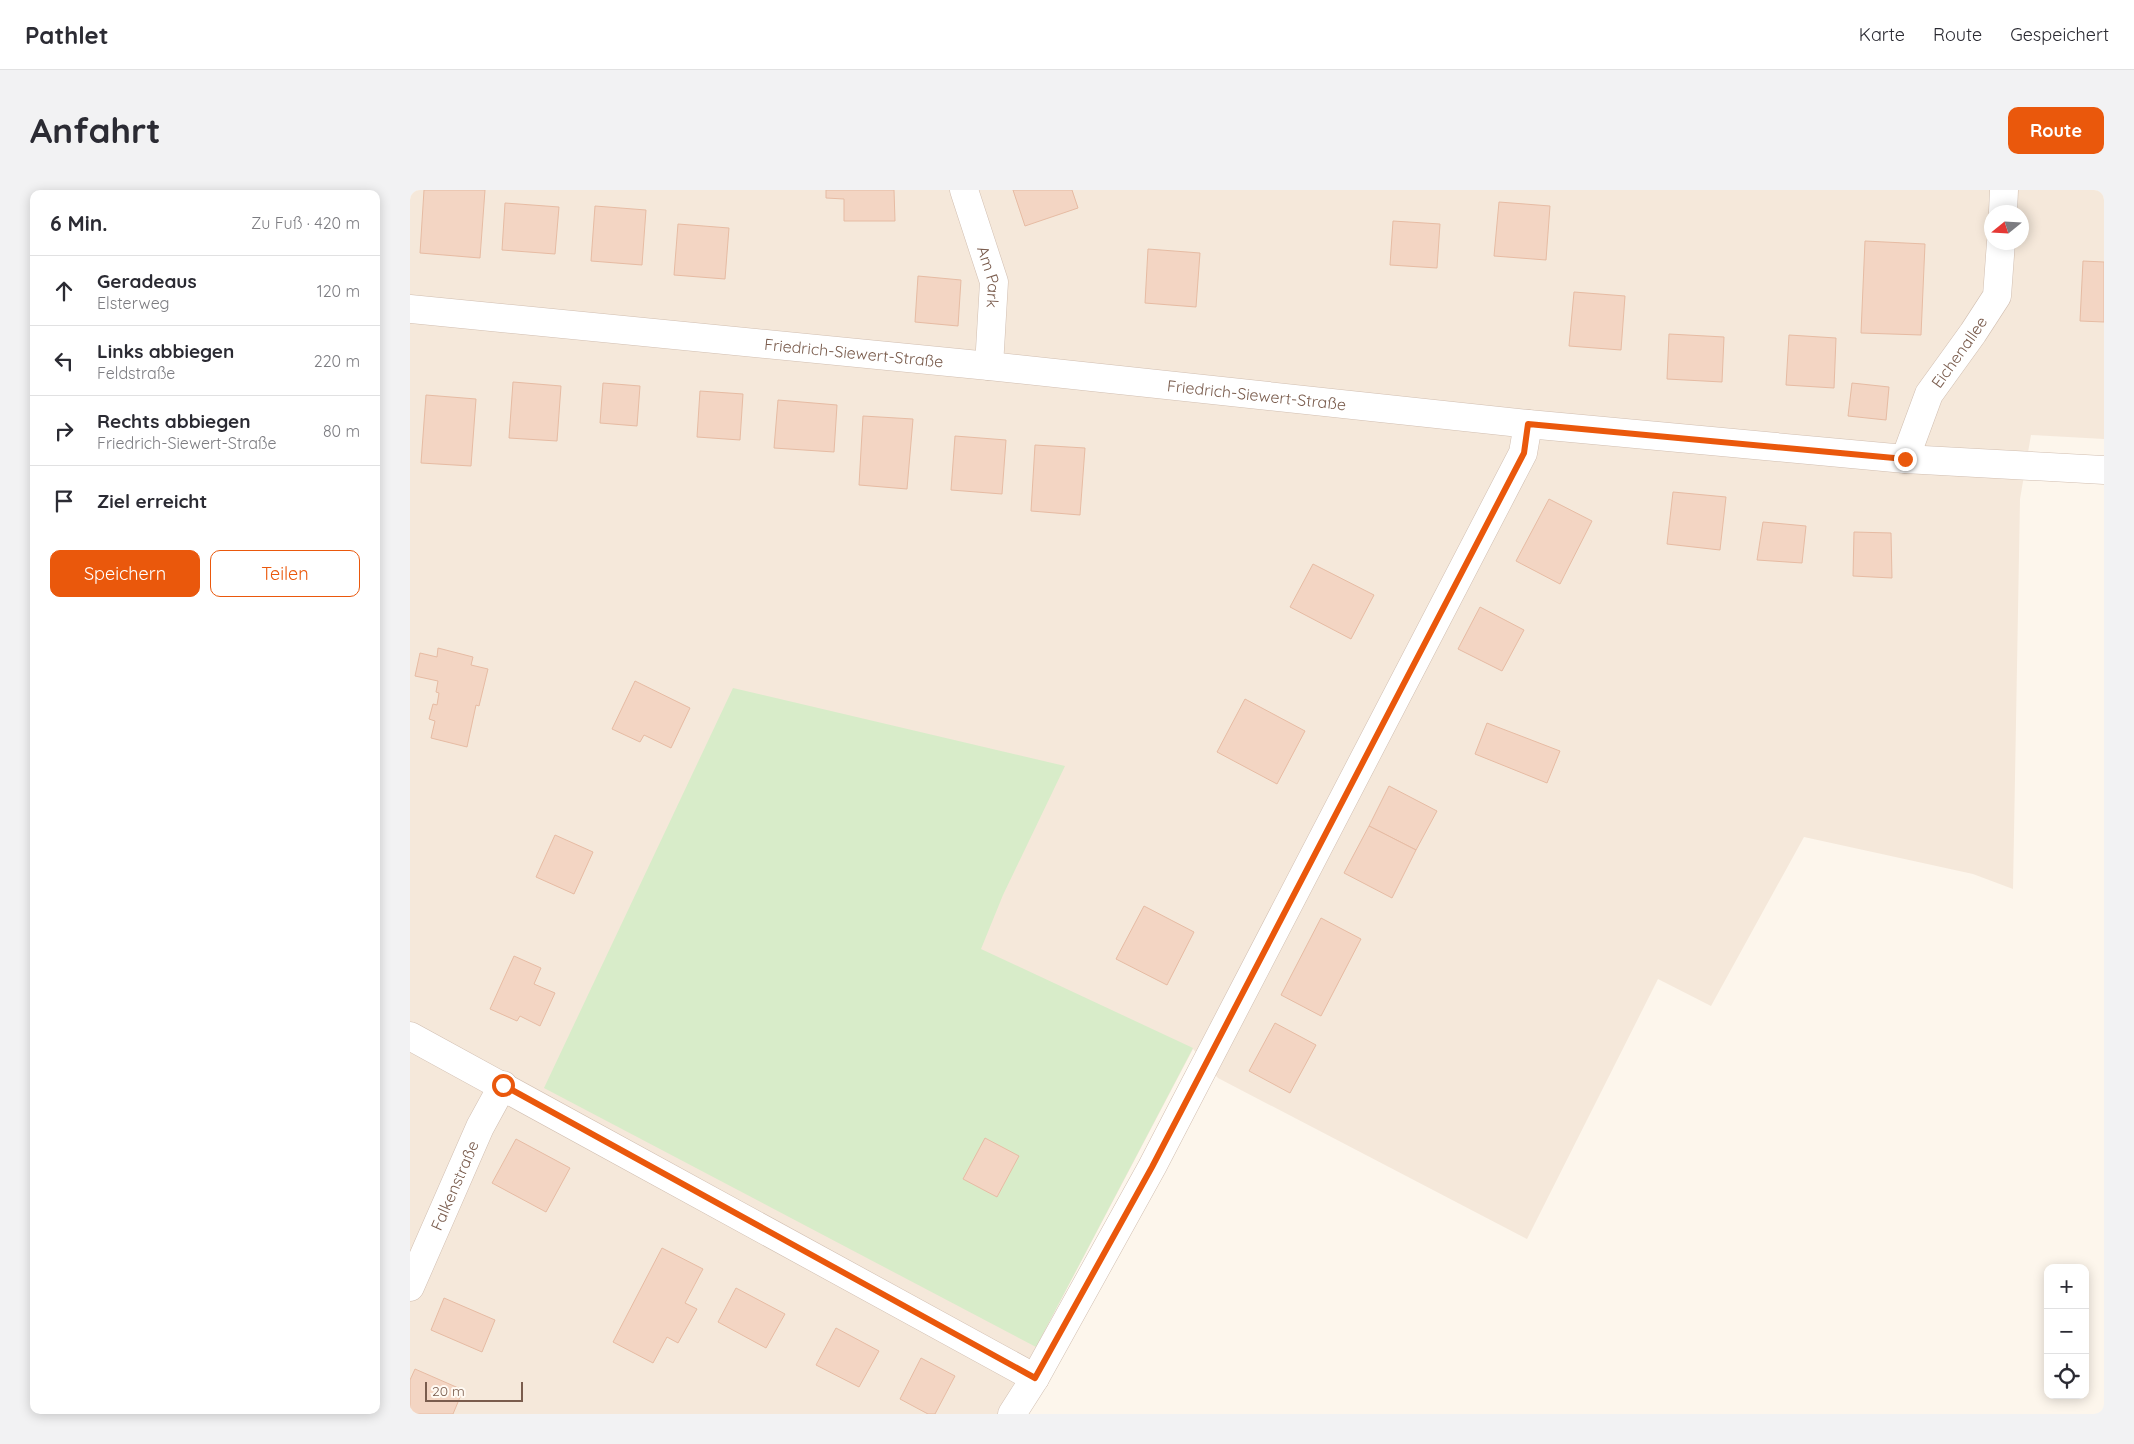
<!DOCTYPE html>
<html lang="de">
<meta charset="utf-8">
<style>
:root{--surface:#fff;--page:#f2f2f3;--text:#2b2b33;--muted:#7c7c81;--line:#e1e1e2;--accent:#ea580c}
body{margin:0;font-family:Quicksand,sans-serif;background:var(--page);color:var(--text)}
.controls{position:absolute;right:15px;bottom:15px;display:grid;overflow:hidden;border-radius:10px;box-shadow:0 2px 12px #0003}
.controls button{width:45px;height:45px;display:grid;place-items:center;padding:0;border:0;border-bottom:1px solid var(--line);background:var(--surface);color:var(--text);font:25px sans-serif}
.compass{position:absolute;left:1574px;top:15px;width:45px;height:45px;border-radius:50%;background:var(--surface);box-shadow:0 2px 12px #0003;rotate:252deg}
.scale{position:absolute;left:15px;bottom:12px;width:98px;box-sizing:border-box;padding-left:5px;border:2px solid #7a5c4d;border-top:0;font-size:14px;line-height:18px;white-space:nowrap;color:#7a5c4d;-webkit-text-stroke:4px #fffaf3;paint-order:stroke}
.stop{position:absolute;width:15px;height:15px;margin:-11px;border:4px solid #ea580c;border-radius:50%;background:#fff}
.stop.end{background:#ea580c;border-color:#fff;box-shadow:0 1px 5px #0008}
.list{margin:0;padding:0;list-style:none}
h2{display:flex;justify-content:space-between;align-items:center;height:65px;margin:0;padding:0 20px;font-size:21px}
h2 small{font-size:16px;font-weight:400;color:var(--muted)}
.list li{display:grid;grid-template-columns:32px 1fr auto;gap:15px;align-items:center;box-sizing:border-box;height:70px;padding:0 20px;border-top:1px solid var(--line)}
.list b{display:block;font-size:19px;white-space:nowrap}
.list p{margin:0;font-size:16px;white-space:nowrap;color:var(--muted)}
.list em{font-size:16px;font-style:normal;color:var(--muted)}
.actions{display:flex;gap:10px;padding:15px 20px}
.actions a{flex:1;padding:11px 0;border:1px solid var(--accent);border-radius:10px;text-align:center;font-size:18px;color:var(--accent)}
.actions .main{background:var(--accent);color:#fff}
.icon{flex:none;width:28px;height:28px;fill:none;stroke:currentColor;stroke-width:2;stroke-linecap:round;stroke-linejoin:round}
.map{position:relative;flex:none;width:1694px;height:1224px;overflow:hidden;border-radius:10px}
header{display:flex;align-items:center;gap:30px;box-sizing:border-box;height:70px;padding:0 25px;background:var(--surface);border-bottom:1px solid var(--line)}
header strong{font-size:24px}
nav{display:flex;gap:28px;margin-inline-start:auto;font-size:18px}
.intro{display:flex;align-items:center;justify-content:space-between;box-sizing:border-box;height:120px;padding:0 30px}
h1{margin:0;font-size:35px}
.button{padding:12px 22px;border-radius:10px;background:var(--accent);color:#fff;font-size:18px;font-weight:700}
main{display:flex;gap:30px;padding:0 30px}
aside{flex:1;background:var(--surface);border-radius:10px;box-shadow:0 2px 12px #0003}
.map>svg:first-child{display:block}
.residential{fill:#f5e8da;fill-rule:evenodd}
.green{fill:#d8ecc9}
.building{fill:#f3d5c3;stroke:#e6bba3}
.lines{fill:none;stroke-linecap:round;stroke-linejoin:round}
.street-casing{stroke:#d1beb0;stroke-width:29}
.street{stroke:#fff;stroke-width:28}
.route{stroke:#ea580c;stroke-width:6}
.labels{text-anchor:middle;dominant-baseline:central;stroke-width:4;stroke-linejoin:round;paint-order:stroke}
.street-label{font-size:16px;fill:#7a5c4d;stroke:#fffaf3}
</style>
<header>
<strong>Pathlet</strong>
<nav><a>Karte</a><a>Route</a><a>Gespeichert</a></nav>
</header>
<div class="intro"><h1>Anfahrt</h1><a class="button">Route</a></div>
<main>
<aside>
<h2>6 Min.<small>Zu Fuß · 420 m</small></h2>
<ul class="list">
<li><svg class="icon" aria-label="ahead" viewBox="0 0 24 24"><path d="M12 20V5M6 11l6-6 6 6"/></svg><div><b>Geradeaus</b><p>Elsterweg</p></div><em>120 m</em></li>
<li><svg class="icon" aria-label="left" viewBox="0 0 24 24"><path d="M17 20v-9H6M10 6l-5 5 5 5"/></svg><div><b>Links abbiegen</b><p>Feldstraße</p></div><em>220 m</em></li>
<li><svg class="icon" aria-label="right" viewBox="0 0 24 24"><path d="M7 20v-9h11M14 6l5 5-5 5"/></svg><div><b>Rechts abbiegen</b><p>Friedrich-Siewert-Straße</p></div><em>80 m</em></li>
<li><svg class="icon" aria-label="arrive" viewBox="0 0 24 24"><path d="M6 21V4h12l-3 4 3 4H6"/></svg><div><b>Ziel erreicht</b></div></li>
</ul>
<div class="actions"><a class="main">Speichern</a><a>Teilen</a></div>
</aside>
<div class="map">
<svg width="1694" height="1224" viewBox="0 0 1694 1224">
<rect width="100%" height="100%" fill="#fdf6ec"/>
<path class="residential" d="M 0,0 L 1694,0 L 1694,249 L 1621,245 L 1610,309 L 1603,699 L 1563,684 L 1394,647 L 1301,816 L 1248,789 L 1117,1049 L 808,888 L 783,859 L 591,1224 L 0,1224 ZM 1582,22 L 1612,22 L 1612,52 L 1582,52 Z"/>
<path class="green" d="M 323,498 L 655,576 L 593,705 L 571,759 L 783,858 L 626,1157 L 134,898 Z"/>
<g class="building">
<path d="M 14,0 L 75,0 L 70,68 L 10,63 Z"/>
<path d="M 416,0 L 484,0 L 485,31 L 434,31 L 434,9 L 416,8 Z"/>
<path d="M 603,0 L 662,0 L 668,18 L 615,36 Z"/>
<path d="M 1089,12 L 1140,16 L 1136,70 L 1084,66 Z"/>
<path d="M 95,13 L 149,17 L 145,64 L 92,60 Z"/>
<path d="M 185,16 L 236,20 L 232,75 L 181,71 Z"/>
<path d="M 983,31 L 1030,34 L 1027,78 L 980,75 Z"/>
<path d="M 268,34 L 319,38 L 315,89 L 264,85 Z"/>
<path d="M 1455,51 L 1515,54 L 1511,145 L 1451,143 Z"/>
<path d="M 738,59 L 790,63 L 786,117 L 735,113 Z"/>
<path d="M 1673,71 L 1694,72 L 1694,132 L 1670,131 Z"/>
<path d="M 508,86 L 551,90 L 548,136 L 505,132 Z"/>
<path d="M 1164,102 L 1215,106 L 1211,160 L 1159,156 Z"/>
<path d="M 1259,144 L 1314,147 L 1312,192 L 1257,189 Z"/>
<path d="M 1379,145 L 1426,148 L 1424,198 L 1376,195 Z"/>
<path d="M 103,192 L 151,196 L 147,251 L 99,248 Z"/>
<path d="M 193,193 L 230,196 L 227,236 L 190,233 Z"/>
<path d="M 1442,193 L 1479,197 L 1476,230 L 1438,226 Z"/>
<path d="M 290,201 L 333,204 L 330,250 L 287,247 Z"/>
<path d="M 16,205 L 66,209 L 61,276 L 11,273 Z"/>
<path d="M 368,210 L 427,215 L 424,262 L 364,258 Z"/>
<path d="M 453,226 L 503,229 L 497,299 L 449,295 Z"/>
<path d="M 545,246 L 596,250 L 592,304 L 541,300 Z"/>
<path d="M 625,255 L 675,258 L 670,325 L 621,321 Z"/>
<path d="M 1263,302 L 1316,307 L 1310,360 L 1257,354 Z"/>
<path d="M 1139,309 L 1182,331 L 1150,394 L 1106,371 Z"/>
<path d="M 1353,332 L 1396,336 L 1392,373 L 1347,370 Z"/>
<path d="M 1444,342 L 1481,343 L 1482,388 L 1443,386 Z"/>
<path d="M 903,374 L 964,405 L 941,449 L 880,417 Z"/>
<path d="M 1070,417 L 1114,440 L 1092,481 L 1048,459 Z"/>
<path d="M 28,458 L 63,467 L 61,475 L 78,479 L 69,516 L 66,515 L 57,557 L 21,548 L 25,531 L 19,529 L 23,514 L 27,515 L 29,503 L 26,502 L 28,491 L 5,486 L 10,463 L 27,467 Z"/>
<path d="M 225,491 L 280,518 L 261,558 L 234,545 L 230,552 L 202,539 Z"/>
<path d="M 835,509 L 895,541 L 867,594 L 807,562 Z"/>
<path d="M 1077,533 L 1150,561 L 1137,593 L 1065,564 Z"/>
<path d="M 979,596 L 1027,621 L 1006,660 L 959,636 Z"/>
<path d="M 959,636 L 1006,660 L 982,708 L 934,683 Z"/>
<path d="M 145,645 L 183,662 L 164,704 L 126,687 Z"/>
<path d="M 734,716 L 784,742 L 757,795 L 706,769 Z"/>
<path d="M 911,728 L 951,749 L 911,826 L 871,805 Z"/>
<path d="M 104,766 L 131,778 L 124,794 L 145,803 L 130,836 L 110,826 L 107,831 L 80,819 Z"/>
<path d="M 865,833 L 906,855 L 880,903 L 839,881 Z"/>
<path d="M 575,948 L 609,966 L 587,1007 L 553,989 Z"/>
<path d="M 106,949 L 160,978 L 136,1022 L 82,993 Z"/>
<path d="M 252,1058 L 293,1079 L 275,1113 L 287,1119 L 268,1153 L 257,1147 L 243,1173 L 203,1152 Z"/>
<path d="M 326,1098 L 375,1124 L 356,1158 L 308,1132 Z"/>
<path d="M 34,1108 L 85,1130 L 72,1162 L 21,1140 Z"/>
<path d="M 426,1138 L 469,1161 L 449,1197 L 406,1175 Z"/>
<path d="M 511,1168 L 545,1186 L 525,1224 L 518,1224 L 490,1209 Z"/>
<path d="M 5,1179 L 53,1200 L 43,1224 L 0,1224 L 0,1190 Z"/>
</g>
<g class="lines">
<defs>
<g id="street">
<path id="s1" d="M 554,0 L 584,92 L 579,176"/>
<path d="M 1593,22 L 1594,0"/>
<path id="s2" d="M 0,119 L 579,176 L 1118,234 L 1495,269 L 1694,280"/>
<path id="s3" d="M 1495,269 L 1519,204 L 1563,143 L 1587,106 L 1591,52"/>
<path d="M 0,846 L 625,1188"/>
<path id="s4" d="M 0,1097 L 70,937 L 93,895"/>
<path d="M 602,1224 L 625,1188 L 742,977 L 1113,263 L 1118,234"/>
</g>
</defs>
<use href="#street" class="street-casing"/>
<use href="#street" class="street"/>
</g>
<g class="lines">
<path class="route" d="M 93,895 L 625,1188 L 742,977 L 1114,263 L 1118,234 L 1495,269"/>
</g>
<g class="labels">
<g class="street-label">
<text stroke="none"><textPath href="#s1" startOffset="91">Am Park</textPath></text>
<text stroke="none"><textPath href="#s3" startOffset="121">Eichenallee</textPath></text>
<text stroke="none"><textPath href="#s2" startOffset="446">Friedrich-Siewert-Straße</textPath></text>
<text stroke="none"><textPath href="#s2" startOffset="851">Friedrich-Siewert-Straße</textPath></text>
<text stroke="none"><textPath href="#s4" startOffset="111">Falkenstraße</textPath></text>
</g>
</g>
</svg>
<div class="controls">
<button>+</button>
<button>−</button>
<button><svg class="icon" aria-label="locate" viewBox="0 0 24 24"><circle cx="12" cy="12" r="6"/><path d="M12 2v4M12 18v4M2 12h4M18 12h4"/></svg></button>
</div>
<svg class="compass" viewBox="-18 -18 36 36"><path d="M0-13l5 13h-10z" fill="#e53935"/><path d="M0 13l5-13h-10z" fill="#7c7c81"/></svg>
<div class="scale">20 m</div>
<div class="stop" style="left:93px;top:895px"></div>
<div class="stop end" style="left:1495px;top:269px"></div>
</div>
</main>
